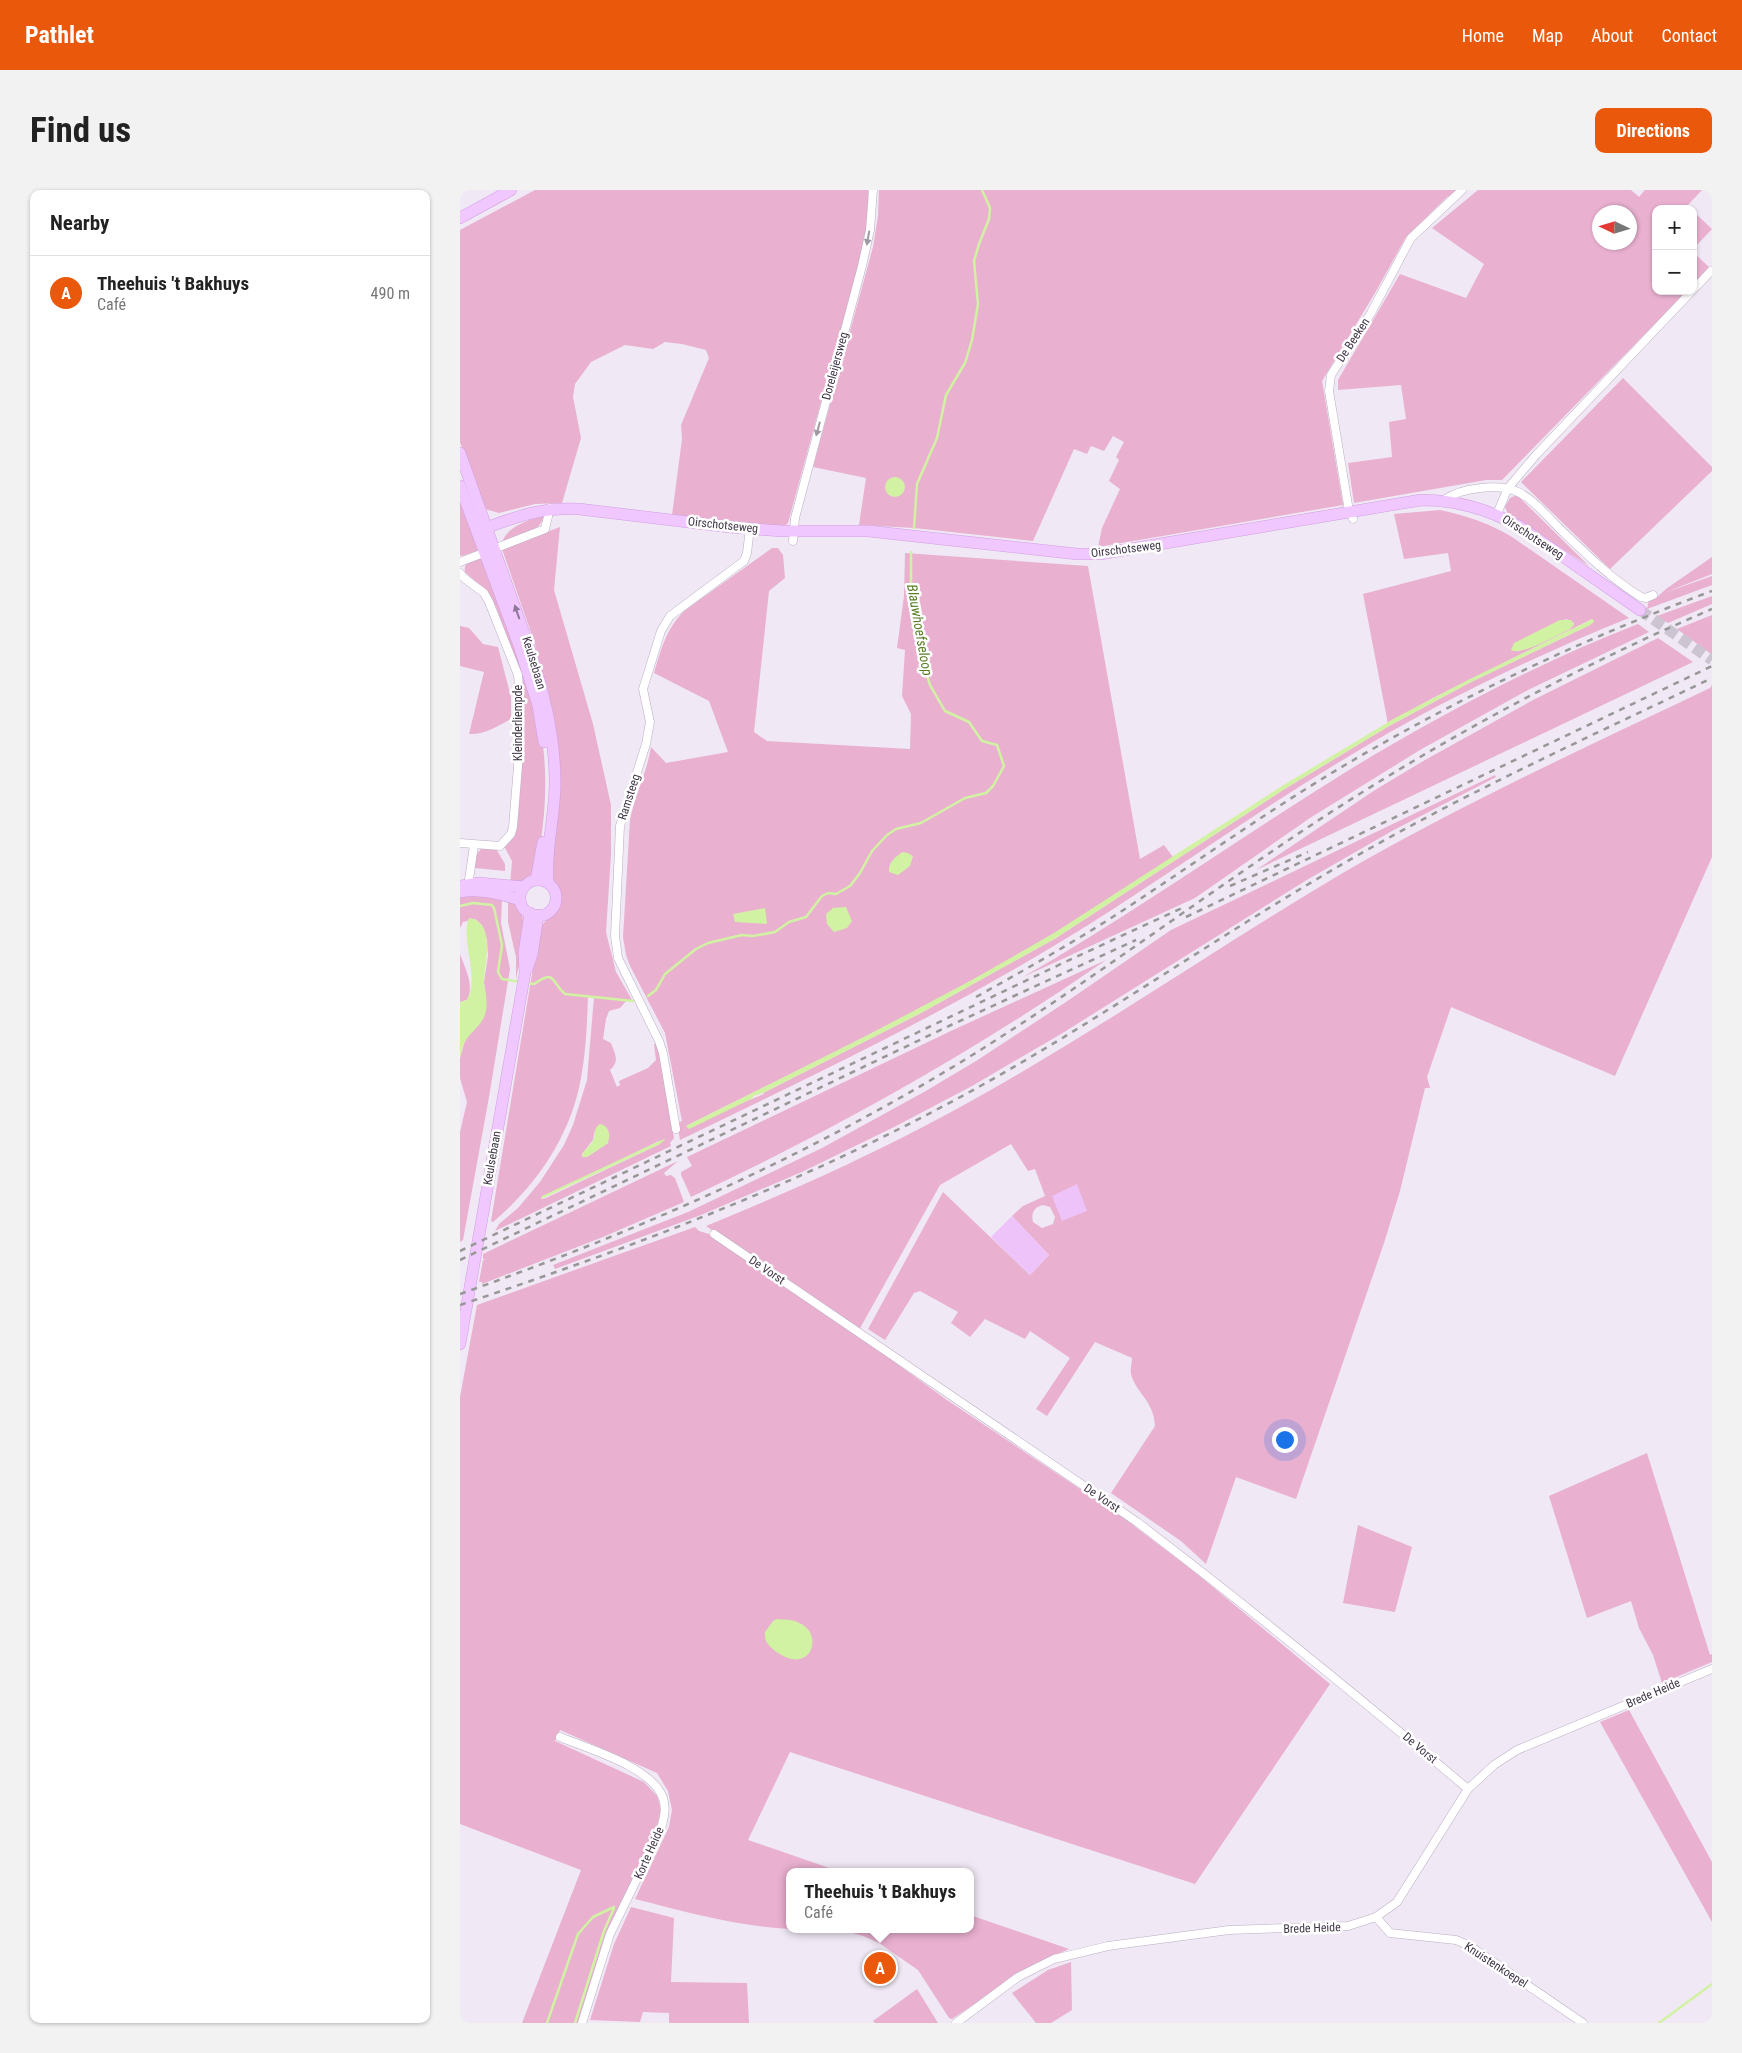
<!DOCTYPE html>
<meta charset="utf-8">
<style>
:root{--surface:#fff;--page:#f2f2f2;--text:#222;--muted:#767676;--line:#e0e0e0;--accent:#ea580c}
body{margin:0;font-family:"Roboto Condensed",sans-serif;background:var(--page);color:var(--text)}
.controls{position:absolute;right:15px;top:15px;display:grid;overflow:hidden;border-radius:10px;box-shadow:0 1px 4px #0004}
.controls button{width:45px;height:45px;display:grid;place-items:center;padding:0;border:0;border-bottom:1px solid var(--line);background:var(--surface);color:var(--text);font:25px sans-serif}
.compass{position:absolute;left:1132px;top:15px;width:45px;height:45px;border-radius:50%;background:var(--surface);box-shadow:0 1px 4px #0004;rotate:274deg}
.you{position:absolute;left:824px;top:1249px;width:18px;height:18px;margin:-12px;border:4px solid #fff;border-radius:50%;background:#1a73e8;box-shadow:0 0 0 8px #1a73e833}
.badge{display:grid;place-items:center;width:32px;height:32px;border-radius:50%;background:var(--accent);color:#fff;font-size:16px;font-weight:700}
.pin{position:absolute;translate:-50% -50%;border:2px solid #fff;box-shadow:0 1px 5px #0006}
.popup{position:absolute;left:326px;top:1678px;width:188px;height:65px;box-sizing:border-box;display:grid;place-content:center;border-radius:10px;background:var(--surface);filter:drop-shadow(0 1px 4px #0005);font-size:16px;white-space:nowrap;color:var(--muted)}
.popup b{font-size:19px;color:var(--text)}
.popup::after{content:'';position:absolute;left:50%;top:100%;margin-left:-10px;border:10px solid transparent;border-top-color:var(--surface)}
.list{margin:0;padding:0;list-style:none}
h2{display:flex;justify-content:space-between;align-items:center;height:65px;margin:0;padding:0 20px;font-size:21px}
h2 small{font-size:16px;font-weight:400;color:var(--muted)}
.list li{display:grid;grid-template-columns:32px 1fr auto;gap:15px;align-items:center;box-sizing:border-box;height:75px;padding:0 20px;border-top:1px solid var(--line)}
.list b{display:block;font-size:19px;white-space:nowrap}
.list p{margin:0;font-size:16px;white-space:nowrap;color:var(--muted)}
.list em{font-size:16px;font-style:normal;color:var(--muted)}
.map{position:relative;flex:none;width:1252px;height:1833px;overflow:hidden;border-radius:10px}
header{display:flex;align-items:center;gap:30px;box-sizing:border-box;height:70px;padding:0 25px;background:var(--accent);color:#fff}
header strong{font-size:24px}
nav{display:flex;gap:28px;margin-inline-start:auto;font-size:18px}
.intro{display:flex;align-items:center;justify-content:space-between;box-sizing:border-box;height:120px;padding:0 30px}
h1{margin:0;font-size:35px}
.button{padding:12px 22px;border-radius:10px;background:var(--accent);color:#fff;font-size:18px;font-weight:700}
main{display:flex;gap:30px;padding:0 30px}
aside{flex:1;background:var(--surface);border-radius:10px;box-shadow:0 1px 4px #0004}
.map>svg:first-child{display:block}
.green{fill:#e9b0d0;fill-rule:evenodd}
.sand{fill:#edc3f9}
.water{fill:#d2f2a3}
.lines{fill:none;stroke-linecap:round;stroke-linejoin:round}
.stream{stroke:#d2f2a3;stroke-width:2.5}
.secondary-tunnel{stroke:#cdc4d2;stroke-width:11;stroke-dasharray:11 5.5;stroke-linecap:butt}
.street-casing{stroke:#bbadc3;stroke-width:9}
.secondary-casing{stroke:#d09fe1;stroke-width:12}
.street{stroke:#fff;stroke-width:8}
.secondary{stroke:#f1c7ff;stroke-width:11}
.rail{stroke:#979797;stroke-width:2.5;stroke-dasharray:6 6;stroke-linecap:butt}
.oneway{fill:#a09aa4}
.oneway2{fill:#90779a}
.labels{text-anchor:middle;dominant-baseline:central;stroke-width:5;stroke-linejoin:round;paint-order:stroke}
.street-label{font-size:12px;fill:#413648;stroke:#fff}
.water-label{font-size:14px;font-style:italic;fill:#577d23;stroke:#fff}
</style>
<header>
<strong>Pathlet</strong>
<nav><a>Home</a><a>Map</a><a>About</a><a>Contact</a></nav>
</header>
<div class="intro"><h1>Find us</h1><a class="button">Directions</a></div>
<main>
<aside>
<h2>Nearby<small></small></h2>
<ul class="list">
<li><span class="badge">A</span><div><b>Theehuis 't Bakhuys</b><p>Café</p></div><em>490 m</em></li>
</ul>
</aside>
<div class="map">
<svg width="1252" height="1833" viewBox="0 0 1252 1833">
<rect width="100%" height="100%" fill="#f0e8f4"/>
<g class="green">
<path d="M 75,0 L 408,0 L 408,39 L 328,333 L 324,337 L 212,325 L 222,249 L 221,235 L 249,168 L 246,160 L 222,154 L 205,152 L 193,159 L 165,155 L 131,172 L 115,194 L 113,207 L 121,248 L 102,313 L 75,314 L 39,323 L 25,319 L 0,252 L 0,40 Z"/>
<path d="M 419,0 L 1000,0 L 987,7 L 946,47 L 915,103 L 862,191 L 883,315 L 638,357 L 642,338 L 660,299 L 649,291 L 659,270 L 656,267 L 664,252 L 653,246 L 644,261 L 631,256 L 627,264 L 614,259 L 573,351 L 454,338 L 399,335 L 406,288 L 353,277 L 413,57 L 418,26 Z"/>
<path d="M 1018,0 L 1171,0 L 1179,7 L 1185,0 L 1242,0 L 1228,15 L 1231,19 L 1196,19 L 1196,101 L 1227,101 L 1042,290 L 1026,290 L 894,313 L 888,273 L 932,267 L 929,232 L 946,229 L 941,195 L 878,200 L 878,190 L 940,84 L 1006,108 L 1024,74 L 972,38 ZM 1140,22 L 1170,22 L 1170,52 L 1140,52 Z"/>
<path d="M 1233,21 L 1252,39 L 1233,59 Z"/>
<path d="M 1233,62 L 1250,78 L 1233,95 Z"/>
<path d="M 1163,188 L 1252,277 L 1252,281 L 1150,379 L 1061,292 Z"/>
<path d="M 0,305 L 20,360 L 2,366 L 0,365 Z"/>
<path d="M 1057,305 L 1129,376 L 1048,324 L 1045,317 L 1050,308 Z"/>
<path d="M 980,320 C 1007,326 1029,333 1052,347 L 1169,428 C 1070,468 973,515 881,571 C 786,628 696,694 602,751 C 479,826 348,888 220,950 L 217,933 L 222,931 L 205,843 L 170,776 L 166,765 L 163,747 L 170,630 C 175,605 187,582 191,557 L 206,573 L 268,562 L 249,511 L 194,483 C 201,460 206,439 224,421 L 312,358 L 318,358 L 323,365 L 325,388 L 309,401 L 294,542 L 307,551 L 450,559 L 451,524 L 442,506 L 445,460 L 437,458 L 444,406 L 445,363 L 628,376 L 680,669 L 704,655 L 713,667 C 674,693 635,719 595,743 C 476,814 350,874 226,936 L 304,904 L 303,903 L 461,823 L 596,748 L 823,600 L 929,536 L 1011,492 L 1130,435 L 1132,429 L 971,509 L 928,534 L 903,404 L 991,381 L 988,363 L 944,369 L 934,324 ZM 1106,429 L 1114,433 L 1110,439 L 1056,462 Z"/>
<path d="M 84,326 C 80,343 57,347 42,353 C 46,337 69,329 84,326 Z"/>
<path d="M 100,337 L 94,400 L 133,534 L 151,615 L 151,664 L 146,742 L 156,782 L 172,810 L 167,810 L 160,818 L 149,821 L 146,829 L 143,849 L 151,853 C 155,864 160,871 150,880 L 157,897 L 160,895 L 159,891 L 188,878 L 196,870 L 194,854 L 199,855 L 214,948 L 210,953 L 211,956 L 35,1041 L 39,1034 L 58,1018 L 80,992 L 104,955 L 113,935 L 127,890 L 134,807 L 128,807 C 127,834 126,861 121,888 C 111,945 77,995 33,1032 L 31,1031 L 79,742 C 83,727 100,725 101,707 L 92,688 L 95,634 L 85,499 L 75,454 L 42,359 ZM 135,940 L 148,953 L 127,967 L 122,967 L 122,964 L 133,950 ZM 199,951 L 200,954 L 86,1008 L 82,1009 L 81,1008 Z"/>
<path d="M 22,365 C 40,412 57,458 70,506 C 74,518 78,530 81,542 C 89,588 85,637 75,682 L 60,693 L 50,695 L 52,671 L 44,656 L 56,641 L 58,629 L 62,572 L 63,518 L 53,463 L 36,417 L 25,400 L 5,382 C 3,371 14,369 22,365 Z"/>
<path d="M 1252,367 L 1252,384 L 1204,403 L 1252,386 L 1252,395 L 1187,419 L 1189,410 L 1193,407 L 1195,409 L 1206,399 Z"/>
<path d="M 1252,406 L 1252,414 L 1208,433 L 1197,426 Z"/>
<path d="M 1252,425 L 1252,463 L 1251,464 L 1217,439 Z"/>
<path d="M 1178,434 L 1189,442 L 1068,500 L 960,560 L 850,628 L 735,708 L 563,787 C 674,723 779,648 889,580 C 979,525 1080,472 1178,434 Z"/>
<path d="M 0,436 L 9,438 L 23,454 L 38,457 L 51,507 L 51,529 C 38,536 24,545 9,544 L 24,482 L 0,476 Z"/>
<path d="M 1198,448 L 1233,472 L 796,680 L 915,600 L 965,570 L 1073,510 Z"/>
<path d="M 1252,495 L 1252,667 L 1155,886 L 991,817 L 967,887 L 970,898 L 965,898 L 940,1001 L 924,1053 L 836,1309 L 776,1287 L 746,1374 L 721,1351 L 651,1303 L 695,1236 C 694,1211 676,1203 671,1184 C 670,1179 672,1173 672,1168 L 635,1152 L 587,1226 L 576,1219 L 610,1168 L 570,1141 L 565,1149 L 525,1129 L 510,1147 L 491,1133 L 498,1122 L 460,1101 L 454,1103 L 425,1150 L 408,1139 L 483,1002 L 570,1085 L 589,1065 L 552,1026 L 563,1016 L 585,1006 L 575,979 L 568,981 L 551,954 L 480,995 L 399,1140 L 246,1036 C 339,998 432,956 520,906 C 643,837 760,756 881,684 C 1000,615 1126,557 1250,498 ZM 583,1015 L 590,1017 L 595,1027 L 593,1034 L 582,1038 L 573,1032 C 571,1023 574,1017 583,1015 Z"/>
<path d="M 1035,585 L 1036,587 L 932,641 L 845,691 L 601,844 L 512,896 L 434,937 L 344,981 L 241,1025 L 95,1079 L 93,1075 L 228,1022 L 362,958 L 464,902 L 516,871 L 606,812 L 711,740 Z"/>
<path d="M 21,659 L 36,659 L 45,674 L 45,681 L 15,678 L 17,664 Z"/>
<path d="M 16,705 L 42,709 L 41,733 L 50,779 L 29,907 L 3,1050 L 0,1052 L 0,942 L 7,912 L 0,888 L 0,868 L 4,854 L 26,806 L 24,792 L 28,766 L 27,750 L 22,735 L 15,729 L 3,732 L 0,738 L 0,706 Z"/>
<path d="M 48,711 C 76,719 59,771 56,791 L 56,767 L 48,732 Z"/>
<path d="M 0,764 C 5,778 15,796 7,810 L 0,812 Z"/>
<path d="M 646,770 C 517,860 378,938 231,1007 L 221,985 L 221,982 L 232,976 L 227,967 L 493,840 Z"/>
<path d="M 218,971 L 204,983 L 206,986 L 211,985 L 215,988 L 224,1012 L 143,1047 L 22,1094 L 22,1092 L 19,1092 L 23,1070 L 26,1069 L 23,1069 L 23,1064 Z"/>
<path d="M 235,1037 L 239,1041 L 249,1044 L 400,1147 L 487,1210 L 665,1329 L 736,1383 L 870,1494 L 735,1694 L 330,1562 L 288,1650 L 381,1682 L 330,1682 L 330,1739 C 276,1736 226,1722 175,1709 L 209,1637 L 212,1620 L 208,1601 L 197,1583 L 100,1540 L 95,1551 L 184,1592 L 197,1606 L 201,1619 L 197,1637 L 184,1670 L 167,1704 L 118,1833 L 62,1833 L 121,1680 L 0,1634 L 0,1207 L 17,1115 Z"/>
<path d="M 1187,1263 L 1250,1465 L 1252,1464 L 1252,1472 L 1202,1493 L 1193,1465 L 1179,1438 L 1171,1411 L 1127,1428 L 1089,1306 Z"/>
<path d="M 898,1335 L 952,1357 L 935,1422 L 883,1413 Z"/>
<path d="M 1169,1520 L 1252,1672 L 1252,1732 L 1140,1532 Z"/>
<path d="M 171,1717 L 214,1728 L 211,1792 L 287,1793 L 289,1833 L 209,1833 L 209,1823 L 183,1822 L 180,1832 L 130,1830 L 154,1754 Z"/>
<path d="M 510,1725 L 609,1759 L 573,1775 L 492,1829 L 489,1828 L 458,1780 L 419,1753 L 403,1746 L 382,1740 L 336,1739 L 510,1739 Z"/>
<path d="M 611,1772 L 612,1820 L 591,1833 L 576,1833 L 552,1803 L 588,1780 Z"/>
<path d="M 457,1799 L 478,1833 L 415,1833 L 413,1831 Z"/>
</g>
<g class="sand">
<path d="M 617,994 L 627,1021 L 602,1031 L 592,1006 Z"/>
<path d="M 552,1026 L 589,1065 L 570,1085 L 531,1047 Z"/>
</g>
<g class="water">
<circle cx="435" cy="297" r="10"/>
<path d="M 1133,429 L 1134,432 L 1130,435 L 1011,492 L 929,536 L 823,600 L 596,748 L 461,823 L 303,903 L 293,906 L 293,908 L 229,939 L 226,936 L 408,845 L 512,790 L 594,743 L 822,596 L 935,528 L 1010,489 Z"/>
<path d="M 1100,430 L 1111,430 L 1114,435 L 1110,439 C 1098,445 1061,466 1051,460 L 1054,453 Z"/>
<path d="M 442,662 L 448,663 L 453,666 L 450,676 L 438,685 L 429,682 C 428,672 435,668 442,662 Z"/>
<path d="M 386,717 L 392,731 L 387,738 L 374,742 L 367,734 L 366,724 L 373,718 Z"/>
<path d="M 305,718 L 307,734 L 275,732 L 273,724 Z"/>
<path d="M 9,728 C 37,732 24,775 24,793 C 25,802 28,812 26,821 C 24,834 10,842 4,853 C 2,857 1,863 0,868 L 0,812 L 7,810 C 20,787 0,749 9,728 Z"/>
<path d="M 140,934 C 149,936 151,944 148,953 L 127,967 L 122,967 C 123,959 131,957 134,949 C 136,943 133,938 140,934 Z"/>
<path d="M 206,948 L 200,954 L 81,1009 L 82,1006 Z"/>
<path d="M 317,1429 C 324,1430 331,1429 337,1432 C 366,1442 352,1488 315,1461 C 308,1455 304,1451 305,1442 L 313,1431 Z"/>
</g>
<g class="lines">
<g class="stream">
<path d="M 454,338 L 457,294 L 477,248 L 486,205 L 505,173 L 512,150 L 518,114 L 514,71 L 519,54 L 529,29 L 530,18 L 522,0"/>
<path d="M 0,716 L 13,713 L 32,715 L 34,718 L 42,755 L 38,782 L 42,789 L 60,792"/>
<path d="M 66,793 L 74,794 C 96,779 90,791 105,804 L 173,811"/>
<path d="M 188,806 L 196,800 L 205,784 L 236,759 L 248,753 L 282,745 L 293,746 L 315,742 L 329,732 L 346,727 L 362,706 L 368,703 L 376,704 L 390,696 L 400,683 L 412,661 L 427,645 L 436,639 L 461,633 L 505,608 L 526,603 L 533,596 L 544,576 L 537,555 L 522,551 L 509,532 L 485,521 L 470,495 L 466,482 L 465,454 L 459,439 L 451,400 L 451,362"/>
<path d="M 87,1833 L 118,1744 L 133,1727 L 154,1717"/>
<path d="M 115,1833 L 144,1741 L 154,1718"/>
<path d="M 1199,1833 L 1252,1794"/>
</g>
<path class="secondary-tunnel" d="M 1180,420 L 1252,470"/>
<defs>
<g id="street">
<path d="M 1233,100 L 1251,81"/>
<path d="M 984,310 C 1000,298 1038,293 1058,302 C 1073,309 1086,325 1098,337 C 1124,362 1150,388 1181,407 L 1186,408 L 1193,405"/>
<path d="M 1037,324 L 1048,298 L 1076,265 L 1232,101"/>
<path d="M 893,329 L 889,321 L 869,201 L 871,185 L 911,123 L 951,48 L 1002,0"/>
<path d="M 333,351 L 335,328 L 402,76 L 410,40 L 413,0"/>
<path d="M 0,372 L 85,339 L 90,318"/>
<path d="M 0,383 L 4,388 L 24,403 L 29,412 L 58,485 L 60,508 L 59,564 L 53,637 L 51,644 L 40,656 L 0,653"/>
<path d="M 8,697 L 14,655"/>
<path d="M 216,939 L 203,863 L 199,851 L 158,768 L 155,746 L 160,636 L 186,554 L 190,532 L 183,499 L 201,441 L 210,426 L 284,371 L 287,363 L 290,338"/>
<path d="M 254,1044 L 677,1332 C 790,1418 900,1508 1008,1599"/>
<path d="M 100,1547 C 129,1559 192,1577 203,1608 C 207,1619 203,1632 200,1642 L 150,1744 L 122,1833"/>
<path d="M 916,1727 L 930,1743 L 996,1750 L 1010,1756 L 1123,1833"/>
<path d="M 496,1833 L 558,1787 L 594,1769 L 648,1756 L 769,1740 L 888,1736 L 916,1727 L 937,1712 L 1008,1599 L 1034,1575 L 1057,1560 L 1252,1479"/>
</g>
<g id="secondary">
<path d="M 0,28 L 51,0"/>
<path d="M 0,263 L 68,454 C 83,499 95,545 95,593 C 95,626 85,660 88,693"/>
<path d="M 0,296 L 60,458 L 78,515 L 84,552"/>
<path d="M 17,341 C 54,328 78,317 119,319 L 270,337 L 321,341 L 408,341 L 617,364 L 640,364 L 961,310 C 997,310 1027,319 1059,336 L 1180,420"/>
<path d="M 76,690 L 83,652"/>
<circle cx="78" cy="708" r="18"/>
<path d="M 0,696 L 19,693 L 63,697"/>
<path d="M 0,702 C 18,698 42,704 60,710"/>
<path d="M 67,779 L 72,765 L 78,725"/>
<path d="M 0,1154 L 65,783 L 64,763 L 70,723"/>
</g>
</defs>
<use href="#street" class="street-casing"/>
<use href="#secondary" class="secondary-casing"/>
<use href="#street" class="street"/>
<use href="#secondary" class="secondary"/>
<g class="rail">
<path d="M 770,696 L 848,662"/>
<path d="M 726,727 L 1252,476"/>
<path d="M 516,807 C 561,782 605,757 648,730 C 727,679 804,623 885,575 C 1002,506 1125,448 1252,401"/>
<path d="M 0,1061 L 605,772 L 722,718"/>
<path d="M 0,1070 L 491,835 L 676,750"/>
<path d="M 0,1104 C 181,1040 351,965 514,864 C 634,789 747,703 865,626 C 988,546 1117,477 1252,419"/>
<path d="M 0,1115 C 164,1060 322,1001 476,920 C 614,848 740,757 874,679 C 996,607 1125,549 1252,488"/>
</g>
</g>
<defs><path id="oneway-solid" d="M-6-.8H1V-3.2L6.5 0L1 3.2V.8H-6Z" transform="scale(1.25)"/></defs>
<g class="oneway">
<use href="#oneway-solid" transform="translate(408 48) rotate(100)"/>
<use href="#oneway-solid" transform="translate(358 239) rotate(105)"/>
</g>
<use class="oneway2" href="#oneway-solid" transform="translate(57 422) rotate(-109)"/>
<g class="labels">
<g class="street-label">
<text transform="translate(893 150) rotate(-57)">De Beeken</text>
<text transform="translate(375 176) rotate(-75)">Doreleijersweg</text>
<text transform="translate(263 335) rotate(6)">Oirschotseweg</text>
<text transform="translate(1073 347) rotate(33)">Oirschotseweg</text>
<text transform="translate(666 359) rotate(-7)">Oirschotseweg</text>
<text transform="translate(74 473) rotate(73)">Keulsebaan</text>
<text transform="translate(58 533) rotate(-90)">Kleinderliempde</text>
<text transform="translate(169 607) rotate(-72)">Ramsteeg</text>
<text transform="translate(32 968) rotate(-80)">Keulsebaan</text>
<text transform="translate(307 1080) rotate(34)">De Vorst</text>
<text transform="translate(642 1308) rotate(34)">De Vorst</text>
<text transform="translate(1193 1503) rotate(-23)">Brede Heide</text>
<text transform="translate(960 1558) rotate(40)">De Vorst</text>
<text transform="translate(189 1663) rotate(-66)">Korte Heide</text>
<text transform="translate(852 1738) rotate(-2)">Brede Heide</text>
<text transform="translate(1036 1775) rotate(33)">Knuistenkoepel</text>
</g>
<g class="water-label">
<text transform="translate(460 440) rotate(80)">Blauwhoefseloop</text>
</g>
</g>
</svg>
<div class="controls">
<button>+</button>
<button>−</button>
</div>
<svg class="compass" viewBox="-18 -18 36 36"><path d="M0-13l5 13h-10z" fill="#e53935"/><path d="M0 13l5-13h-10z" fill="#767676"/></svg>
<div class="you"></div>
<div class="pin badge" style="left:420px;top:1778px">A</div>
<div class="popup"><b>Theehuis 't Bakhuys</b>Café</div>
</div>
</main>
